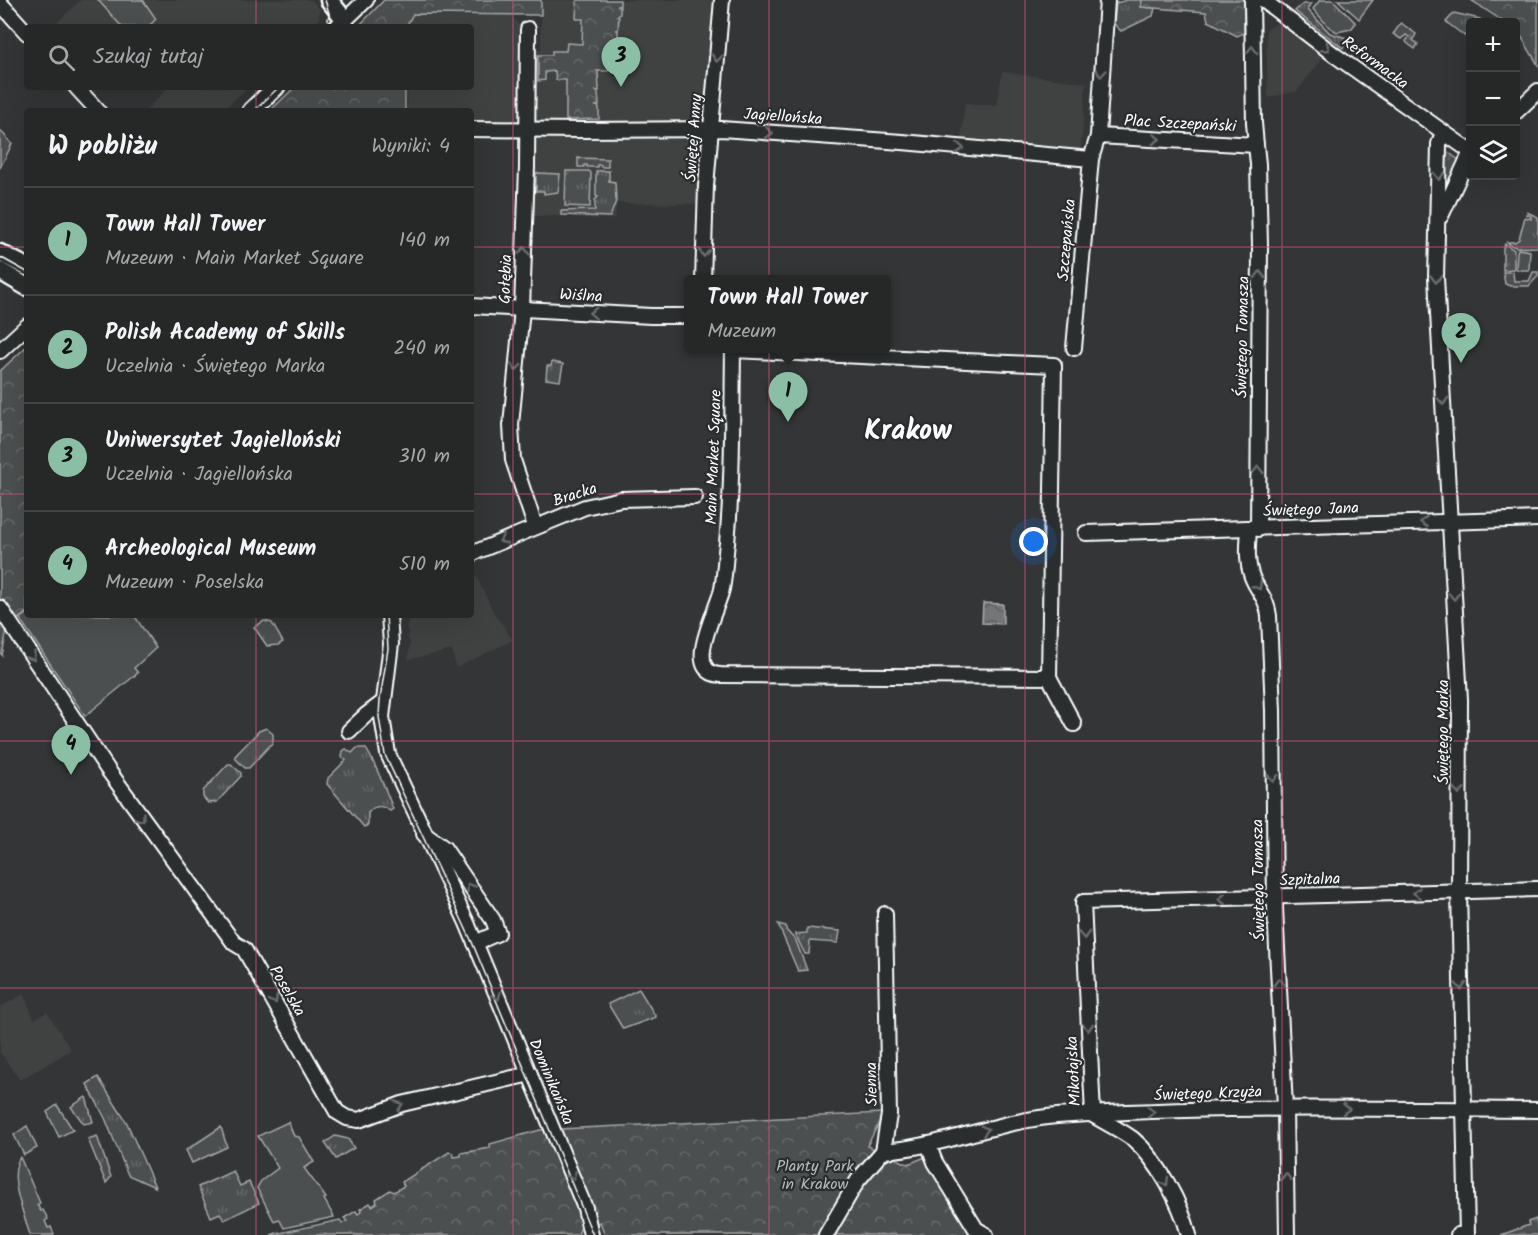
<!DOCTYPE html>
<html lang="pl">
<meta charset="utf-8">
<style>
:root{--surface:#262828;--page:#2e3030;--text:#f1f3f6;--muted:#a4a6a8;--line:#424445;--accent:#8abfa5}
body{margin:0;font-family:Kalam,sans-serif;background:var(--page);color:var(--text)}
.controls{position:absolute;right:18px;top:18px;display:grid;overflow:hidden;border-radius:6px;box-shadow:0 6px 24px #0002}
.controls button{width:54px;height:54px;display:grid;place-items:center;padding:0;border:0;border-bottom:2px solid var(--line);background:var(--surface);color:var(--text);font:30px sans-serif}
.you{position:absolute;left:1034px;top:542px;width:21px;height:21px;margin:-15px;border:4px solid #fff;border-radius:50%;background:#1a73e8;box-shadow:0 0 0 9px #1a73e833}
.badge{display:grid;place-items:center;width:39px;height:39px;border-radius:50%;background:var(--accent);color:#111;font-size:20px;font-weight:700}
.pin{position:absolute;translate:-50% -50px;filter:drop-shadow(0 2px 3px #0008)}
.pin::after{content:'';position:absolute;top:32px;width:21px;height:18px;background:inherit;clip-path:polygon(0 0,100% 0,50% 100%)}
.popup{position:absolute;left:684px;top:275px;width:207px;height:78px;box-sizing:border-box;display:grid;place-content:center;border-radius:6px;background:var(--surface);filter:drop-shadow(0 2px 4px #0005);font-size:20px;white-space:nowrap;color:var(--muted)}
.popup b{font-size:22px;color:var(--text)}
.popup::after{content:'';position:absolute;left:50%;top:100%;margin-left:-12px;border:12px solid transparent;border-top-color:var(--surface)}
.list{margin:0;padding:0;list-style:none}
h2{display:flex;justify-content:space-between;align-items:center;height:78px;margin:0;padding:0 24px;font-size:26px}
h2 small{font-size:20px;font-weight:400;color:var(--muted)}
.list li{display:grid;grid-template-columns:39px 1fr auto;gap:18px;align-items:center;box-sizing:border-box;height:108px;padding:0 24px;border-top:2px solid var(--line)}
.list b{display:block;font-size:22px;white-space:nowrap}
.list p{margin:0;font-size:20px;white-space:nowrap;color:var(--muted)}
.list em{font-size:20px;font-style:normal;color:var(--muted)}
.icon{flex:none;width:33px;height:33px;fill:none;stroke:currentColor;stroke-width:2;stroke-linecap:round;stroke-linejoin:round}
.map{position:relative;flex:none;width:1538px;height:1235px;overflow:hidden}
.search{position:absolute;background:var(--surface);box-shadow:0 6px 24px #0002;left:24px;top:24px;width:450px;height:66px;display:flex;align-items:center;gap:15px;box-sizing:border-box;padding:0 21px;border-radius:6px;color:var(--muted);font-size:22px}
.panel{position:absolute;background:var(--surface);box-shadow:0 6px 24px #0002;left:24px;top:108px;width:450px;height:510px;border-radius:6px}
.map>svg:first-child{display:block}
.built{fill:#404243}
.grass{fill:url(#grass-tufts);stroke:#a6a7a8;stroke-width:1.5}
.park{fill:url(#park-crowns);stroke:#a6a7a8;stroke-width:1.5}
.garden{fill:#4c4f50;stroke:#a6a7a8;stroke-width:1.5}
.water{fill:url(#water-waves);stroke:#abacad;stroke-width:1.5}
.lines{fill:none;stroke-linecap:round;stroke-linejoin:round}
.minor-casing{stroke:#fff;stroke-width:18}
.tertiary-casing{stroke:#fff;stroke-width:21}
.minor{stroke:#2a2d2e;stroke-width:14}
.tertiary{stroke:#2a2d2e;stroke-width:16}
.tram{stroke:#fff;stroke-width:1.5}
.oneway{stroke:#6a6c6d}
.grid{fill:none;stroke:#d15284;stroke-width:1.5;stroke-opacity:0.55}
.labels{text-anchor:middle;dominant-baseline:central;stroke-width:4.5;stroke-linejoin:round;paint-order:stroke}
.street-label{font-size:16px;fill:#fff;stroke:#2a2d2e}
.park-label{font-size:16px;fill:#b7b9b9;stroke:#2a2d2e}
.town-label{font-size:28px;font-weight:bold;fill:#fff;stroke:#2a2d2e}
</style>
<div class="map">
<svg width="1538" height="1235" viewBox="0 0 1538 1235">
<defs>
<pattern id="grass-tufts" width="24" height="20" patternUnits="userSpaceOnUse" patternTransform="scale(1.5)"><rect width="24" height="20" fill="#4c4f50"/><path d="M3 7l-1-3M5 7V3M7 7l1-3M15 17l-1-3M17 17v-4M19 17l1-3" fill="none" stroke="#67696a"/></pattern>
<pattern id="park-crowns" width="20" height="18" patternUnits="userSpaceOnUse" patternTransform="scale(1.5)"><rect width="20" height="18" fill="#4c4f50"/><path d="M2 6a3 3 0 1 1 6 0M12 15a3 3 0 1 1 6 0" fill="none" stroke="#67696a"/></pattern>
<pattern id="water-waves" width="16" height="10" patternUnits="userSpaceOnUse" patternTransform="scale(1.5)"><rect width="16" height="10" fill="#737576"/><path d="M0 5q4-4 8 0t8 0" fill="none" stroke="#606061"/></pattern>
</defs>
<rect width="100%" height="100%" fill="#333536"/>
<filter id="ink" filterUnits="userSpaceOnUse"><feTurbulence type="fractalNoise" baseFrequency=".0167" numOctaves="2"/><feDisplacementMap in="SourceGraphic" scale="12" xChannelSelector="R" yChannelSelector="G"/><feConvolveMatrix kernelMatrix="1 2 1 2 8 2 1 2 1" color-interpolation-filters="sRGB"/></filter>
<g filter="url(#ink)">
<g class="built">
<path d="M 81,0 L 312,0 L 320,10 L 319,19 L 311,27 L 52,27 Z"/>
<path d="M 541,0 L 715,0 L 704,124 L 533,125 L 534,51 L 541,50 Z"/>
<path d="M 412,14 L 510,14 L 521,27 L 520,123 L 471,123 L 471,111 L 407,111 L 407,87 L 471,87 L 471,27 L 408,27 Z"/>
<path d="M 1278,23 L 1322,57 L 1319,61 L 1320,62 L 1297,91 L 1268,98 L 1266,29 Z"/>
<path d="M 1002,72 L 1086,83 L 1081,149 L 1045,147 L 1044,145 L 1040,144 L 1040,146 L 1033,144 L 1032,146 L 961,139 L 965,103 L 997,106 Z"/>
<path d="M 169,87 L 248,87 L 222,111 L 145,111 Z"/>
<path d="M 532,135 L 701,137 L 698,204 L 617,203 L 615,219 L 580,218 L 578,216 L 531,216 Z"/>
<path d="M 471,565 L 494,613 L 513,640 L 456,668 L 452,650 L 408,660 L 410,642 L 407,636 L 409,634 L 406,627 L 409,620 L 408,615 L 471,615 Z"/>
<path d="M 24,994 L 34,1019 L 47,1012 L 71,1050 L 20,1080 L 0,1052 L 0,1007 Z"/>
</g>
<g class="grass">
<path d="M 1127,0 L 1142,0 L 1141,7 L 1155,8 L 1153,16 L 1121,31 L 1114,24 L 1116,3 Z"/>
<path d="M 1320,0 L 1333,0 L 1356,23 L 1351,29 L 1337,32 L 1329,27 L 1313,9 Z"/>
<path d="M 1338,0 L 1373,0 L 1359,19 Z"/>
<path d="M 1303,4 L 1311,4 L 1308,8 L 1309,11 L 1330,33 L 1350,39 L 1343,48 L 1295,11 Z"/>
<path d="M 1454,13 L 1480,19 L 1478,22 L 1470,22 L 1470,32 L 1466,37 L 1446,22 Z"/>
<path d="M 1401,23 L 1416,34 L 1413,40 L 1418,44 L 1415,49 L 1407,43 L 1406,41 L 1409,37 L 1406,35 L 1401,39 L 1393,34 Z"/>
<path d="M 1444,149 L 1460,161 L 1446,186 L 1444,186 Z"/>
<path d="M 578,158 L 608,159 L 608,167 L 601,167 L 601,165 L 597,165 L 597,167 L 587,167 L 587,165 L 584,165 L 584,167 L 578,167 Z"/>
<path d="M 566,171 L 589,171 L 591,173 L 590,207 L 565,206 Z"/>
<path d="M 596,171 L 609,171 L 609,181 L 615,182 L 616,201 L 610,217 L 561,215 L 561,211 L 595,210 L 595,200 L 598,197 L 596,196 Z"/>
<path d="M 536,173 L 560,174 L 558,192 L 544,194 L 544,191 L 536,191 Z"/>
<path d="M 1527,212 L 1538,217 L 1538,247 C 1528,247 1514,250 1507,242 L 1515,242 L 1519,239 L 1525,217 L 1531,219 L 1531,216 L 1526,214 Z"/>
<path d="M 1505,244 L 1514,250 L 1514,269 L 1503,270 L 1503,248 Z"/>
<path d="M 1518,249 L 1530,251 L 1529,270 L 1518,270 L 1516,268 L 1517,252 Z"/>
<path d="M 1503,272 L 1513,272 L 1514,281 L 1529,281 L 1533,272 L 1538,272 L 1538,276 L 1529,286 L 1510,286 L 1505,284 Z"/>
<path d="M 552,362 L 563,364 L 560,381 L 546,379 L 547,366 L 551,366 Z"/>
<path d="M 264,621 L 272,623 L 283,642 L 278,645 L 267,646 L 254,627 Z"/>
<path d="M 266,728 L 273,734 L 273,742 L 249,768 L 245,768 L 236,759 L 235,756 L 259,731 Z"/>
<path d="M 357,748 L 365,748 C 371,753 389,798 393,809 L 390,811 C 382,805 374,805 368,813 L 368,825 L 364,827 L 327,784 L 328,778 L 346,760 L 342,757 L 343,751 L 346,749 L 352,753 Z"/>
<path d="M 228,764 L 231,764 L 241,773 L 241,776 L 217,802 L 208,803 L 203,797 L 203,791 Z"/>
<path d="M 778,924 L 786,926 L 786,930 L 796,941 L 807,970 L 798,971 Z"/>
<path d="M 807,928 L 840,931 L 838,943 L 810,941 L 809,954 L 805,954 L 795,934 L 807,933 Z"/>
<path d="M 639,989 L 656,1017 L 623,1029 L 608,1004 Z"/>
<path d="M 98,1077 L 127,1123 L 155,1187 L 128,1175 L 105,1118 L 87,1084 Z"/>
<path d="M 86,1097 L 93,1122 L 84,1124 L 71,1107 Z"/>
<path d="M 221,1127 L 227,1147 L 192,1163 L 186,1150 Z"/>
<path d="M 97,1136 L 111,1177 L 106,1183 L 88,1139 Z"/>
<path d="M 335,1136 L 348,1139 L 354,1148 L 336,1159 L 325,1143 Z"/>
<path d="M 233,1171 L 240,1186 L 249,1182 L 259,1203 L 224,1220 L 220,1213 L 211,1217 L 198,1187 Z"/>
</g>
<g class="park">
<path d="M 384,0 L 541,0 L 541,15 L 413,14 L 406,27 L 358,27 Z"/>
<path d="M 577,0 L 620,0 L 620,5 L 618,6 L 620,7 L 620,14 L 617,16 L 619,17 L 618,29 L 616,30 L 618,30 L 618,47 L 616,48 L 617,49 L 617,58 L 615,59 L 617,60 L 616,70 L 609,68 L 608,71 L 597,71 L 598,72 L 599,91 L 596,91 L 598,93 L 599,105 L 596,106 L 599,107 L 599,119 L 566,120 L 566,80 L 556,80 L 555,71 L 545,72 L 545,80 L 538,81 L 538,55 L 552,55 L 552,51 L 566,51 L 567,43 L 582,44 L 583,19 L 576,19 Z"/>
<path d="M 1142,0 L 1244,0 L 1244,33 L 1237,36 L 1208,21 L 1206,12 L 1141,7 Z"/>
<path d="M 1471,0 L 1538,0 L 1538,65 L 1521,36 L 1516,32 L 1516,22 L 1504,22 Z"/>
<path d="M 295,87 L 405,87 L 405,111 L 270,111 Z"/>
<path d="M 27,346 L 27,612 L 18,619 L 6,635 L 2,655 L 0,652 L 0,371 Z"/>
<path d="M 882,1113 L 878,1125 L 867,1146 L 908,1164 L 928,1156 L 979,1235 L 605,1235 L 600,1222 L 580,1229 L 578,1235 L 271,1235 L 279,1232 L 280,1233 L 340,1220 L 342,1224 L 347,1221 L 344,1218 L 356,1211 L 358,1214 L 361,1212 L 360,1209 L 370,1203 L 372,1206 L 377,1203 L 376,1199 L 390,1190 L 394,1192 L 404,1186 L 402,1182 L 449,1152 L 453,1153 L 454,1157 L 461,1156 L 461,1153 L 490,1148 L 490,1144 L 540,1130 Z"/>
<path d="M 1536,1219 L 1538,1235 L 1501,1235 L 1529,1225 L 1528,1222 Z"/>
</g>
<g class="garden">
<path d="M 98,0 L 143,0 L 156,19 L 148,27 L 122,27 Z"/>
<path d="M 0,130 L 12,144 L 0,168 Z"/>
<path d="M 27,614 L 134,615 L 156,648 L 134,668 L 138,673 L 85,716 L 20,619 Z"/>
<path d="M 57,1105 L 73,1130 L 59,1137 L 47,1112 Z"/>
<path d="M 288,1122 L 294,1136 L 299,1137 L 314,1162 L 304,1168 L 326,1198 L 324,1199 L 334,1217 L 284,1228 L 279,1219 L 274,1221 L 257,1188 L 261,1181 L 278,1168 L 258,1136 Z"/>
<path d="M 27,1126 L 37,1148 L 24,1155 L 14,1135 Z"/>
<path d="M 20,1157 L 40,1203 L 37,1205 L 41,1211 L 43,1210 L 48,1219 L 45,1221 L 48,1228 L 51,1227 L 54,1234 L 52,1235 L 30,1235 C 24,1213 7,1177 20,1157 Z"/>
</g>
<path class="water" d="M 983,603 L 1003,604 L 1003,624 L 982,623 Z"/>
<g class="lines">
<defs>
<g id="minor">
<path d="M 1263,0 L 1336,56 L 1470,151"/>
<path d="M 0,3 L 27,33"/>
<path d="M 345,20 L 366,0"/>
<path d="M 528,29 L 527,167 L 522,309 L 511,425 L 513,460 L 535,526"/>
<path d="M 76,87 L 98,111"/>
<path d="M 1516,112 L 1538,91"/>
<path d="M 471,129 L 582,130 L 721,129 L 902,142 L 1091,159"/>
<path d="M 1443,132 L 1439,144 L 1436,278 L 1460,700 L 1459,892 L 1467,1234 L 1458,1235"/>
<path d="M 1098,136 L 1256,145 L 1254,123 L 1252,0"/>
<path d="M 1256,145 L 1258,164 L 1260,245 L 1258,529"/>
<path d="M 1441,216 L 1470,154"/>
<path d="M 703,280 L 706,186 L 722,0"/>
<path d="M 471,306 L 651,316 L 689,316"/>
<path d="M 1074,348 L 1091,159 L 1098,136 L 1107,0"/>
<path d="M 733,350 L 1054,365 L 1049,677 L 721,675 C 681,673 718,609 722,589 C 725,574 725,558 727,543 C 733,479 732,414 733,350 Z"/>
<path d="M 0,351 L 27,326"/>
<path d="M 1249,529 C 1248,545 1246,561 1252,577 C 1258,592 1267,598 1269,616 L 1273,711 L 1275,908 L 1285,1108 L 1287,1235"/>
<path d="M 1086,533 L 1538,519"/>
<path d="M 471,554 L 585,507 L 621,499 L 695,497"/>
<path d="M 0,608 L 108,770 L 234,943 L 244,949 L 337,1112 L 347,1118 L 359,1120 L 402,1104 L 530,1074"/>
<path d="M 389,615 L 391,644 L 382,717 L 388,754 L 467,923 L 585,1208 L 591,1235"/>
<path d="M 1049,677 L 1074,724"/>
<path d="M 349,731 L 366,715 L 382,703"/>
<path d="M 424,834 L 444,848 L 493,920 L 498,933 L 475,943"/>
<path d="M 1093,1115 L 1083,902 L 1538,889"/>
<path d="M 1093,1115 C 1106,1123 1121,1130 1133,1139 C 1158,1160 1181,1204 1189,1235"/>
<path d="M 928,1144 L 935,1162 L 976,1229 L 986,1235"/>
<path d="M 883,1151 C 942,1147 997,1121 1057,1116 C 1217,1105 1378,1109 1538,1110"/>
<path d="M 826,1235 L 858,1180 L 883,1151 L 889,1115 L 885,914"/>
</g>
<g id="tertiary">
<path d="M 329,0 L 345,20 L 338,27"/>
<path d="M 251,111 L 276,87"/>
<path d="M 0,253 L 27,267"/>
<path d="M 0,271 L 27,287"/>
</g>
</defs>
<use href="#minor" class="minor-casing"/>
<use href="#tertiary" class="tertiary-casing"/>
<use href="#minor" class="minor"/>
<use href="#tertiary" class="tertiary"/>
<g class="tram">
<path d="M 325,0 L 329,13 L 327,27"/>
<path d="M 254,111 L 279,87"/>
<path d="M 0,257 L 27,272"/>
<path d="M 386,615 L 388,649 L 380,699 L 379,717 L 385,755 L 472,942 L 593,1235"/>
</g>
</g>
<defs><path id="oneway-chevron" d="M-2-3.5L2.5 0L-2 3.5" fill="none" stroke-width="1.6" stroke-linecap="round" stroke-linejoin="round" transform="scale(1.5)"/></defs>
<g class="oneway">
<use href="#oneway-chevron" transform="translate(1326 48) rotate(38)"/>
<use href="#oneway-chevron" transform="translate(1252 50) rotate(-91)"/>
<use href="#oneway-chevron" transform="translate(717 58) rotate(95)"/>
<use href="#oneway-chevron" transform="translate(1101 73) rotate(95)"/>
<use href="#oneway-chevron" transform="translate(769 133) rotate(4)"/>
<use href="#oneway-chevron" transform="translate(1156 139) rotate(3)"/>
<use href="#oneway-chevron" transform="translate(960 148) rotate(5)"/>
<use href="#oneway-chevron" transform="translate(1439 176) rotate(91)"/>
<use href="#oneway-chevron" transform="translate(524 251) rotate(-88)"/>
<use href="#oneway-chevron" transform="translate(704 253) rotate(92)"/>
<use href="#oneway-chevron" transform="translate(1260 275) rotate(-90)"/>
<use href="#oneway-chevron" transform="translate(1436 279) rotate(90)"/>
<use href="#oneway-chevron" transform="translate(593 313) rotate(-177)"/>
<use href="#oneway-chevron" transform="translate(516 367) rotate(96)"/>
<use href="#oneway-chevron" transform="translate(1443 401) rotate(87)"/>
<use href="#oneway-chevron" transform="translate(1258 470) rotate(-90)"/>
<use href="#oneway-chevron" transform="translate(1424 522) rotate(178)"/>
<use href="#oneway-chevron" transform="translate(503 540) rotate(157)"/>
<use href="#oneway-chevron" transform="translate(1258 586) rotate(59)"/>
<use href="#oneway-chevron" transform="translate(1454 596) rotate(87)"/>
<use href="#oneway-chevron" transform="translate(32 657) rotate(56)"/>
<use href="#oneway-chevron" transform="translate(1273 778) rotate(90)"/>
<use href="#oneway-chevron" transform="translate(1459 791) rotate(91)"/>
<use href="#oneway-chevron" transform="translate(141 818) rotate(54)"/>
<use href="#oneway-chevron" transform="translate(470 887) rotate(-124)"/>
<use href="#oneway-chevron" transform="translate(1417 893) rotate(178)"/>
<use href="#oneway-chevron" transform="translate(1222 899) rotate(179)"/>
<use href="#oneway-chevron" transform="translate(1084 935) rotate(88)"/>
<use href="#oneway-chevron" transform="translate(1279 982) rotate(-93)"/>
<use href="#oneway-chevron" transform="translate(1461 986) rotate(88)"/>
<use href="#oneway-chevron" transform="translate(497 996) rotate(67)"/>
<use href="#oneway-chevron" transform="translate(274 1000) rotate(60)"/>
<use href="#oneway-chevron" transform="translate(1088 1027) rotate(87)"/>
<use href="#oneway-chevron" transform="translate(399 1105) rotate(-19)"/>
<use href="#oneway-chevron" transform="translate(1346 1109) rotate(1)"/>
<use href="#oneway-chevron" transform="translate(1151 1112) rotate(-2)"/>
<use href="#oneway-chevron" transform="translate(985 1130) rotate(-14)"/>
<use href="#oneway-chevron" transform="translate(572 1176) rotate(68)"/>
<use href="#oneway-chevron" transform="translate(1286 1177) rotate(-91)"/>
<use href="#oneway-chevron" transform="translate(1165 1182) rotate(58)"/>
</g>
</g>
<path class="grid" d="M 256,0 L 256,27M 513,0 L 513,1235M 769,0 L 769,1235M 1025,0 L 1025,1235M 1282,0 L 1282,1235M 256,87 L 256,111M 0,247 L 27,247M 471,247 L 1538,247M 0,494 L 27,494M 471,494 L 1538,494M 256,615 L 256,1235M 0,741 L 1538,741M 0,988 L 1538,988"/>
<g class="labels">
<g class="street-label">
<text transform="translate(1375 63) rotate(36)">Reformacka</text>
<text transform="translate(783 117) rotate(4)">Jagiellońska</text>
<text transform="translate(1180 124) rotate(3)">Plac Szczepański</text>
<text transform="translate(694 138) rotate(-86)">Świętej Anny</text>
<text transform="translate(1067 240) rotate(-85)">Szczepańska</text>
<text transform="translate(506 279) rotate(-88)">Gołębia</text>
<text transform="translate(581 296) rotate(3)">Wiślna</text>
<text transform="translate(1243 337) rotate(-89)">Świętego Tomasza</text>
<text transform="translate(714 457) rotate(-88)">Main Market Square</text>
<text transform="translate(575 495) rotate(-18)">Bracka</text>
<text transform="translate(1311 510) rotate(-2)">Świętego Jana</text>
<text transform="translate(1443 732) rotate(-90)">Świętego Marka</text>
<text transform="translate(1259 880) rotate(-91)">Świętego Tomasza</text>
<text transform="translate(1310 880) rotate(-2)">Szpitalna</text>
<text transform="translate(287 991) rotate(60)">Poselska</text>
<text transform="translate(1074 1071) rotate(-93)">Mikołajska</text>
<text transform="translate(551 1082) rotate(67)">Dominikańska</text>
<text transform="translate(872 1084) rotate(-91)">Sienna</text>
<text transform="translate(1208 1094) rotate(-2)">Świętego Krzyża</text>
</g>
<g class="park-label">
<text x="815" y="1166">Planty Park<tspan x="815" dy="18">in Krakow</tspan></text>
</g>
<g class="town-label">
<text x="908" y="431">Krakow</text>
</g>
</g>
</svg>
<div class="controls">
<button>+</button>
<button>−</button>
<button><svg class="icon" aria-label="layers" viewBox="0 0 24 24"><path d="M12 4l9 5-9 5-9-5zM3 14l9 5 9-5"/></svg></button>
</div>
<div class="you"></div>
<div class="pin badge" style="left:788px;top:422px">1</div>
<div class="popup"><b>Town Hall Tower</b>Muzeum</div>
<div class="pin badge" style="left:1461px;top:363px">2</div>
<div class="pin badge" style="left:621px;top:87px">3</div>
<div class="pin badge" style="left:71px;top:775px">4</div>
<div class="search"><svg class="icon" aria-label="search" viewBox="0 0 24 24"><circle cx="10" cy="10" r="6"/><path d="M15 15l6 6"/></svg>Szukaj tutaj</div>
<section class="panel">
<h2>W pobliżu<small>Wyniki: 4</small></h2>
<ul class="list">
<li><span class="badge">1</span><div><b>Town Hall Tower</b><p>Muzeum · Main Market Square</p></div><em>140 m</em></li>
<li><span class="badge">2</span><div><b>Polish Academy of Skills</b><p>Uczelnia · Świętego Marka</p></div><em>240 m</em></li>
<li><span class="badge">3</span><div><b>Uniwersytet Jagielloński</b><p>Uczelnia · Jagiellońska</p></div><em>310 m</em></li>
<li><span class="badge">4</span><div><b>Archeological Museum</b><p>Muzeum · Poselska</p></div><em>510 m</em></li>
</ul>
</section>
</div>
